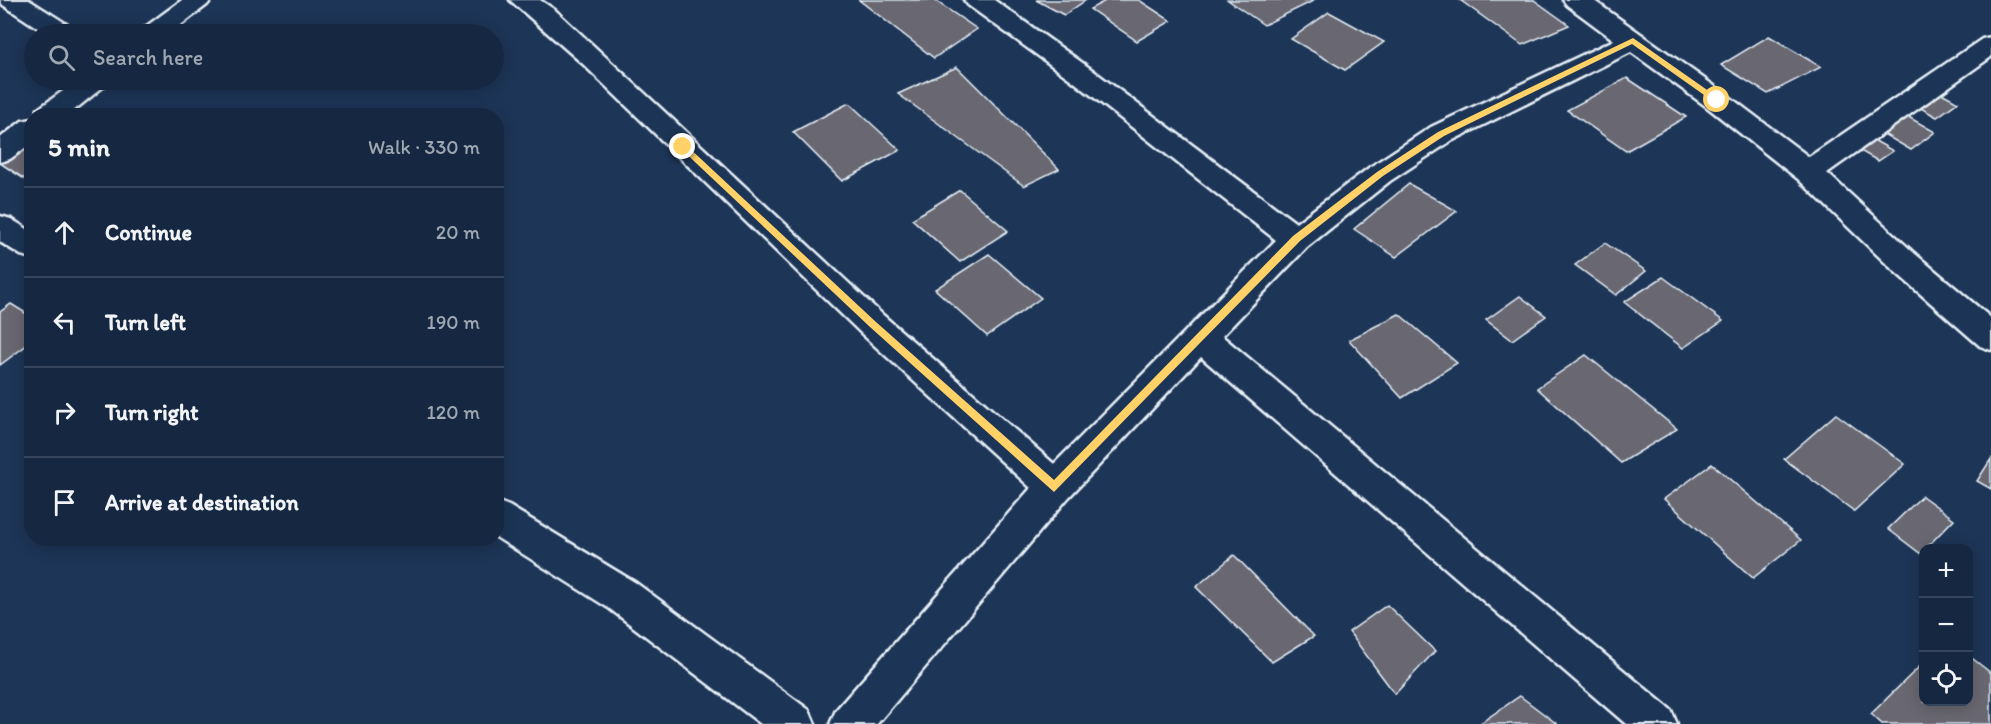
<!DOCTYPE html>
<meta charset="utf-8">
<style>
:root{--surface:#162841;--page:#1f3048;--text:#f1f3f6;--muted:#9ea6b1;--line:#35445a}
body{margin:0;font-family:Itim,sans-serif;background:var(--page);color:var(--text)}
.controls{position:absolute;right:18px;bottom:18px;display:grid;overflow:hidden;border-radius:12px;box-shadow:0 3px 15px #0003}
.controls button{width:54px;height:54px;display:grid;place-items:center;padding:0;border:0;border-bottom:2px solid var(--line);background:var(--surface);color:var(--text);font:30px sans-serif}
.stop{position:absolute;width:18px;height:18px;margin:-14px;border:4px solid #ffd166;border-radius:50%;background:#fff}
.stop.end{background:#ffd166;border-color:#fff;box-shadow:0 2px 6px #0008}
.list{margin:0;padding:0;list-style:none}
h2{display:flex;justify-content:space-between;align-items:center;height:78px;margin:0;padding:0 24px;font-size:26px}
h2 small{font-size:20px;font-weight:400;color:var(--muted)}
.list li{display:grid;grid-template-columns:39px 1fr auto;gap:18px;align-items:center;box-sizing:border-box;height:90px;padding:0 24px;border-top:2px solid var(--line)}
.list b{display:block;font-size:22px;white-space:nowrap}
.list em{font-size:20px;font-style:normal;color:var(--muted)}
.icon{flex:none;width:33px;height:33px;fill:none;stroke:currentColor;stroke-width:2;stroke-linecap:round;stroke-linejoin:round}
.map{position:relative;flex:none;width:1991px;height:724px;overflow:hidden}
.search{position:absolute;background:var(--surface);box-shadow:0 3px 15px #0003;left:24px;top:24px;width:480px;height:66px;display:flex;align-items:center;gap:15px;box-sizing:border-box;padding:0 21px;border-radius:33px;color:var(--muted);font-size:22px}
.panel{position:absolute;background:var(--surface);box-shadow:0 3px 15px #0003;left:24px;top:108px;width:480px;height:438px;border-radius:24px}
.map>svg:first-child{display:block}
.building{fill:#696772;stroke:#e8f1f8;stroke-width:1.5}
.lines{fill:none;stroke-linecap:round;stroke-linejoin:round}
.minor-casing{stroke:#e8f1f8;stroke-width:5}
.minor{fill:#1d3557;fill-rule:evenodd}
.route{fill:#ffd166}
</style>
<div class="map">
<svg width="1991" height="724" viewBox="0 0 1991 724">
<rect width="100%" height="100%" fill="#1d3557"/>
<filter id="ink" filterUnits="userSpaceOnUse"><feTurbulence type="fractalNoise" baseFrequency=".0167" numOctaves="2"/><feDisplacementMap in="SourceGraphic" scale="12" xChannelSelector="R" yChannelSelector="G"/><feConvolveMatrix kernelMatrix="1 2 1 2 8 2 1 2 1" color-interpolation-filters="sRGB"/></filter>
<g filter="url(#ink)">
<g class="building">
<path d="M 859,0 L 934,0 L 977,29 L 934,58 Z"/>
<path d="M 1036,0 L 1086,0 L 1064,15 Z"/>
<path d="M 1107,0 L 1139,0 L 1171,21 L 1137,41 L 1090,9 Z"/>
<path d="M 1228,0 L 1315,0 L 1264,25 Z"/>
<path d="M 1460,0 L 1534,0 L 1569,25 L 1522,45 Z"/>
<path d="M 1329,12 L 1384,42 L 1345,70 L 1291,39 Z"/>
<path d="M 1769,36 L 1821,67 L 1768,94 L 1721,65 Z"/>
<path d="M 957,67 L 1059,169 L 1024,186 L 898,94 Z"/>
<path d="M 1627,78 L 1686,117 L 1626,151 L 1567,110 Z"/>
<path d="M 1938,91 L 1958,102 L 1937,117 L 1917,106 Z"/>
<path d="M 849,103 L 900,150 L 842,181 L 793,132 Z"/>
<path d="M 1905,115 L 1935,132 L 1911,150 L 1880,132 Z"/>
<path d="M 1870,138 L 1893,151 L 1878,161 L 1855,148 Z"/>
<path d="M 32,141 L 32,184 L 0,163 L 0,160 Z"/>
<path d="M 1409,184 L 1457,211 L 1396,257 L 1354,229 Z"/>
<path d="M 960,190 L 1008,231 L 960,262 L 912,219 Z"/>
<path d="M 1605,243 L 1646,271 L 1616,295 L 1575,265 Z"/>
<path d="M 989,254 L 1041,298 L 987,336 L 935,289 Z"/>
<path d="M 1663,277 L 1723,321 L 1683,348 L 1624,302 Z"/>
<path d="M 1520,296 L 1546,316 L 1512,340 L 1486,320 Z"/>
<path d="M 11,304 L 32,317 L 32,341 L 0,365 L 0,312 Z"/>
<path d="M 1399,314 L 1457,363 L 1402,398 L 1349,340 Z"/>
<path d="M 1586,355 L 1677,429 L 1621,463 L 1537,388 Z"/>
<path d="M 1836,414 L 1905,464 L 1854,511 L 1784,459 Z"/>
<path d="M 1991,459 L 1991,489 L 1977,481 Z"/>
<path d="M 1712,464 L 1801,540 L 1753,578 L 1664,499 Z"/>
<path d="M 1922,496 L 1954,519 L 1926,548 L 1924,548 L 1921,554 L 1888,529 Z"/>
<path d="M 1234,555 L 1314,636 L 1272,662 L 1196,587 Z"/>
<path d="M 1387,605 L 1435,651 L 1395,694 L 1349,632 Z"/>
<path d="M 1968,655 L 1991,673 L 1991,724 L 1882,724 L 1871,714 L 1924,662 L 1924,702 L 1968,702 Z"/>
<path d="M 1520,696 L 1557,724 L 1479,724 Z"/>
</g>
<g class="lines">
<defs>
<g id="minor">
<path d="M 0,0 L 29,0 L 73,28 L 77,34 L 47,34 L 3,5 Z"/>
<path d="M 182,0 L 211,0 L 207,5 L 169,34 L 140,34 L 144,28 Z"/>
<path d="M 510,0 L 540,0 L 555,10 L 884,316 L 1054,464 L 1276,240 L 1073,81 L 968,5 L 964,0 L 994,0 L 1091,69 L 1296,223 L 1370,167 L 1431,127 L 1614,40 L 1567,5 L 1563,0 L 1593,0 L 1727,95 L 1809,157 L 1982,39 L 1991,37 L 1991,57 L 1827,173 L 1914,253 L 1991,318 L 1991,350 L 1980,346 L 1892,269 L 1798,179 L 1707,107 L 1631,52 L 1451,141 L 1390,181 L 1307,247 L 1222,336 L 1671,710 L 1677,724 L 1626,724 L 1201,357 L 1068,498 L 877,724 L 830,724 L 836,710 L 1031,488 L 862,334 L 583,64 Z"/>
<path d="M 78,80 L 108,80 L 104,86 L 67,116 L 35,116 L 38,109 Z"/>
<path d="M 32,119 L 32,143 L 10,159 L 0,162 L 0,138 L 22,121 Z"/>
<path d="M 0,216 L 11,219 L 32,232 L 32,258 L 21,255 L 0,242 Z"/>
<path d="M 496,501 L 509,506 L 636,583 L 809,710 L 815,724 L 761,724 L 610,609 L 496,537 Z"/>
</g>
</defs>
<use href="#minor" class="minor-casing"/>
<use href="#minor" class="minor"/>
</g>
</g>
<path class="route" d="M 1633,38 L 1720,99 L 1720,102 L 1714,102 L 1632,44 L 1444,136 L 1383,176 L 1300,241 L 1054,492 L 870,327 L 679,147 L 686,145 L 876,322 L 1054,480 L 1293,236 L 1377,172 L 1438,132 Z"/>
</svg>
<div class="controls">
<button>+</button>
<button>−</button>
<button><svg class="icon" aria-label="locate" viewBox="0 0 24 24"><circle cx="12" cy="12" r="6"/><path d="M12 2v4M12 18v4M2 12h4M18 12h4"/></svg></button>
</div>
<div class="stop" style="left:1717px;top:100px"></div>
<div class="stop end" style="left:683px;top:147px"></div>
<div class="search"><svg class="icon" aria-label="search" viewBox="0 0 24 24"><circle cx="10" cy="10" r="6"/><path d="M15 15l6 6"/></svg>Search here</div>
<section class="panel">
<h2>5 min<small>Walk · 330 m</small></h2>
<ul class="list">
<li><svg class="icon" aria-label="ahead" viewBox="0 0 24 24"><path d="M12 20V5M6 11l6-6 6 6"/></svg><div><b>Continue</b></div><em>20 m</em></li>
<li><svg class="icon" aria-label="left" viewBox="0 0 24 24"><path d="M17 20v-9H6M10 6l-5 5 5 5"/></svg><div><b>Turn left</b></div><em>190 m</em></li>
<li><svg class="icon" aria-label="right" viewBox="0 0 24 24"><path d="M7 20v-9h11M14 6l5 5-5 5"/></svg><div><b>Turn right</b></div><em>120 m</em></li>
<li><svg class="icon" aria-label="arrive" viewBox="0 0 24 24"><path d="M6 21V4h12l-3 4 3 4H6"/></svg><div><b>Arrive at destination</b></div></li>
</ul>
</section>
</div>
